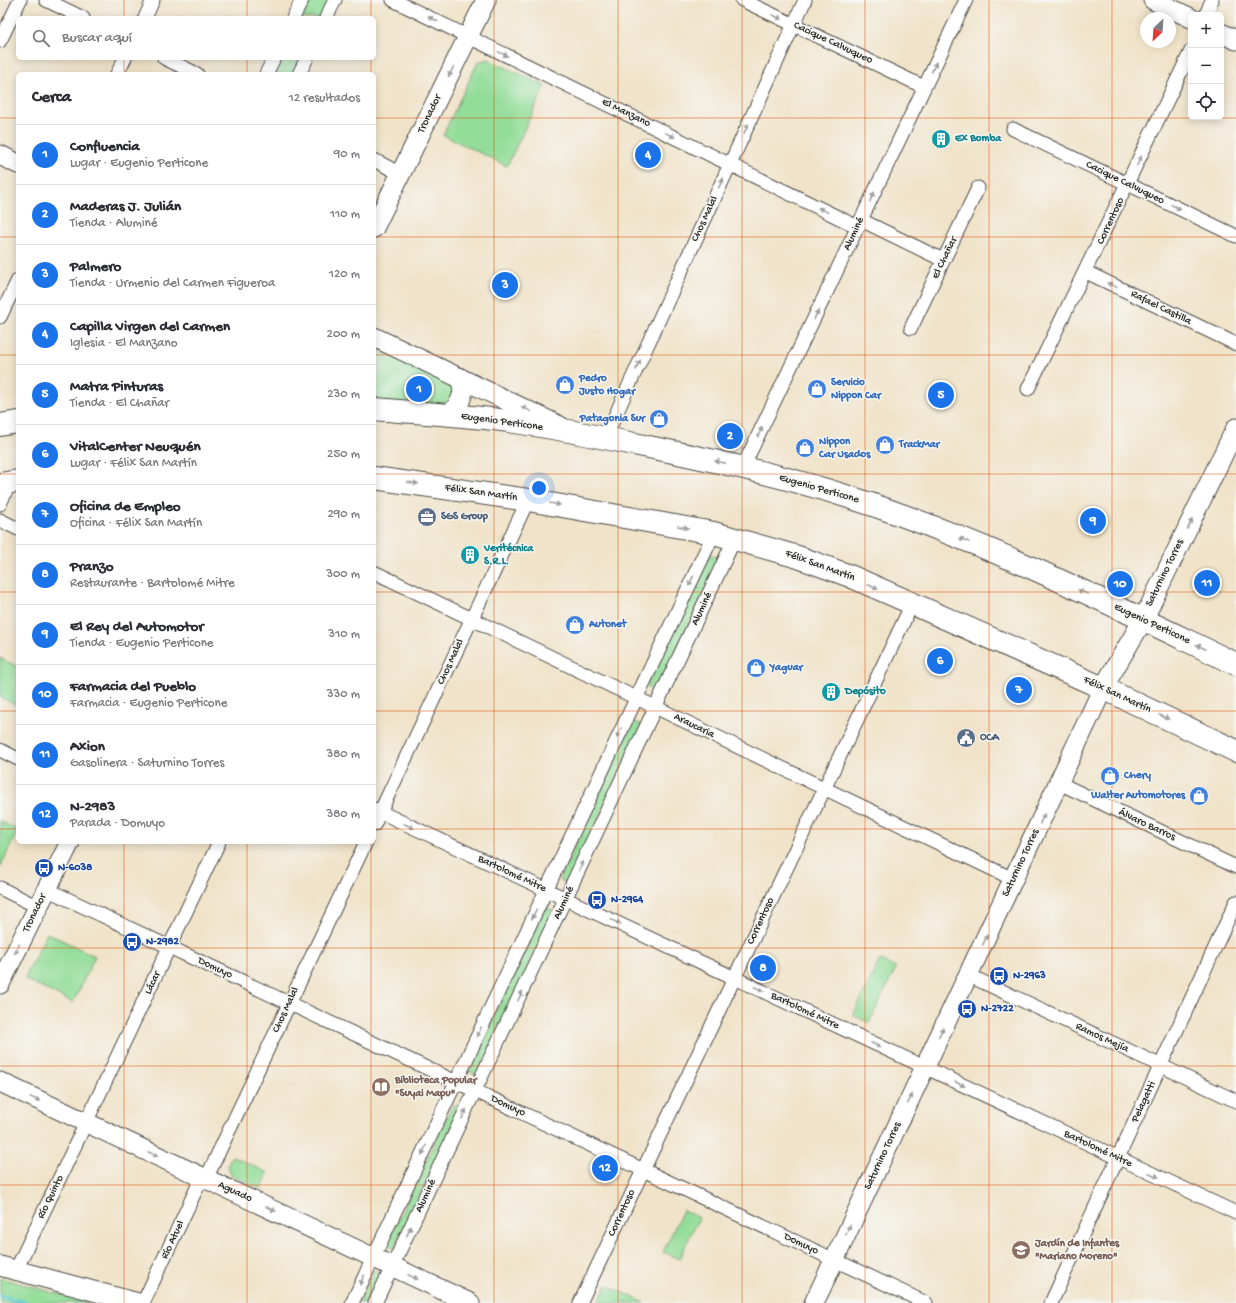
<!DOCTYPE html>
<html lang="es">
<meta charset="utf-8">
<style>
:root{--surface:#fff;--page:#f7f7f7;--text:#2b2b33;--muted:#7c7c81;--line:#e1e1e2;--accent:#1a73e8}
body{margin:0;font-family:"Gochi Hand",sans-serif;background:var(--page);color:var(--text)}
.controls{position:absolute;right:12px;top:12px;display:grid;overflow:hidden;border-radius:6px;box-shadow:0 2px 10px #0003}
.controls button{width:36px;height:36px;display:grid;place-items:center;padding:0;border:0;border-bottom:1px solid var(--line);background:var(--surface);color:var(--text);font:20px sans-serif}
.compass{position:absolute;left:1140px;top:12px;width:36px;height:36px;border-radius:50%;background:var(--surface);box-shadow:0 2px 10px #0003;rotate:205deg}
.you{position:absolute;left:539px;top:488px;width:14px;height:14px;margin:-10px;border:3px solid #fff;border-radius:50%;background:#1a73e8;box-shadow:0 0 0 6px #1a73e833}
.badge{display:grid;place-items:center;width:26px;height:26px;border-radius:50%;background:var(--accent);color:#fff;font-size:13px;font-weight:700}
.pin{position:absolute;translate:-50% -50%;border:2px solid #fff;box-shadow:0 1px 4px #0006}
.list{margin:0;padding:0;list-style:none}
h2{display:flex;justify-content:space-between;align-items:center;height:52px;margin:0;padding:0 16px;font-size:17px}
h2 small{font-size:13px;font-weight:400;color:var(--muted)}
.list li{display:grid;grid-template-columns:26px 1fr auto;gap:12px;align-items:center;box-sizing:border-box;height:60px;padding:0 16px;border-top:1px solid var(--line)}
.list b{display:block;font-size:15px;white-space:nowrap}
.list p{margin:0;font-size:13px;white-space:nowrap;color:var(--muted)}
.list em{font-size:13px;font-style:normal;color:var(--muted)}
.icon{flex:none;width:22px;height:22px;fill:none;stroke:currentColor;stroke-width:2;stroke-linecap:round;stroke-linejoin:round}
.map{position:relative;flex:none;width:1236px;height:1303px;overflow:hidden}
.search{position:absolute;background:var(--surface);box-shadow:0 2px 10px #0003;left:16px;top:16px;width:360px;height:44px;display:flex;align-items:center;gap:10px;box-sizing:border-box;padding:0 14px;border-radius:6px;color:var(--muted);font-size:15px}
.panel{position:absolute;background:var(--surface);box-shadow:0 2px 10px #0003;left:16px;top:72px;width:360px;height:772px;border-radius:6px}
.map>svg:first-child{display:block}
.green{fill:#93dd99;stroke:#5f8462}
.lines{fill:none;stroke-linecap:round;stroke-linejoin:round}
.stream{stroke:#5fc8db;stroke-width:3.5}
.street-casing{stroke:#494743;stroke-width:15}
.secondary-casing{stroke:#494743;stroke-width:21}
.highway-casing{stroke:#494743;stroke-width:24}
.street{stroke:#fff;stroke-width:13}
.secondary{stroke:#fff;stroke-width:19}
.highway{stroke:#fff;stroke-width:22}
.oneway{fill:#a0a0a0}
.grid{fill:none;stroke:#df570e;stroke-width:1;stroke-opacity:0.55}
.labels{text-anchor:middle;dominant-baseline:central;stroke-width:3;stroke-linejoin:round;paint-order:stroke}
.street-label{font-size:11px;fill:#2b2b2b;stroke:#f6f6f2}
.culture-label{font-size:11px;font-weight:bold;fill:#0d838f;stroke:#f6f6f2;text-anchor:start}
.shop-label{font-size:11px;font-weight:bold;fill:#366cbe;stroke:#f6f6f2;text-anchor:start}
.service-label{font-size:11px;font-weight:bold;fill:#4e5e75;stroke:#f6f6f2;text-anchor:start}
.transit-label{font-size:11px;font-weight:bold;fill:#164399;stroke:#f6f6f2;text-anchor:start}
.education-label{font-size:11px;font-weight:bold;fill:#785e54;stroke:#f6f6f2;text-anchor:start}
</style>
<div class="map">
<svg width="1236" height="1303" viewBox="0 0 1236 1303">
<rect width="100%" height="100%" fill="#f6f6f2"/>
<filter id="ink" filterUnits="userSpaceOnUse"><feTurbulence type="fractalNoise" baseFrequency=".025" numOctaves="2"/><feDisplacementMap in="SourceGraphic" scale="8" xChannelSelector="R" yChannelSelector="G"/><feConvolveMatrix kernelMatrix="1 2 1 2 8 2 1 2 1" color-interpolation-filters="sRGB"/></filter>
<filter id="wash" filterUnits="userSpaceOnUse"><feTurbulence type="fractalNoise" baseFrequency=".012" numOctaves="4" result="noise"/><feDisplacementMap in="SourceGraphic" scale="16" xChannelSelector="R" yChannelSelector="G"/><feGaussianBlur stdDeviation="0.9" result="paint"/><feColorMatrix in="noise" values="0 0 0 0 0 0 0 0 0 0 0 0 0 0 0 0 0 1.4 0 .05"/><feComposite in="paint" operator="in"/></filter>
<g filter="url(#wash)">
<rect width="100%" height="100%" fill="#f0e3c9"/>
<g class="green">
<path d="M 308,0 L 329,0 L 320,18 L 299,18 Z"/>
<path d="M 279,58 L 301,58 L 293,74 L 272,74 Z"/>
<path d="M 488,59 L 545,86 L 507,166 L 443,135 L 478,62 Z"/>
<path d="M 374,347 L 452,385 L 455,387 L 453,404 L 374,403 Z"/>
<path d="M 710,554 L 720,559 L 656,692 L 646,687 Z"/>
<path d="M 0,658 L 18,667 L 18,706 L 0,697 Z"/>
<path d="M 633,721 L 642,725 L 568,884 L 559,880 Z"/>
<path d="M 0,821 L 18,830 L 0,868 Z"/>
<path d="M 545,907 L 554,911 L 477,1075 L 468,1071 Z"/>
<path d="M 47,933 L 95,956 L 73,1003 L 24,979 Z"/>
<path d="M 880,960 L 896,968 L 869,1023 L 853,1015 Z"/>
<path d="M 453,1104 L 461,1108 L 394,1249 L 386,1245 Z"/>
<path d="M 232,1156 L 268,1173 L 261,1189 L 231,1175 L 228,1165 Z"/>
<path d="M 683,1210 L 699,1218 L 679,1259 L 663,1252 Z"/>
<path d="M 374,1270 L 382,1274 L 369,1303 L 359,1303 Z"/>
<path d="M 0,1278 L 92,1303 L 0,1303 Z"/>
<path d="M 607,1285 L 645,1303 L 604,1303 L 599,1301 Z"/>
</g>
<g class="lines">
<path class="stream" d="M 0,1296 L 27,1303"/>
</g>
</g>
<g filter="url(#ink)">
<g class="lines">
<defs>
<g id="street">
<path d="M 46,0 L 83,18"/>
<path d="M 393,0 L 858,227"/>
<path d="M 742,0 L 924,87"/>
<path d="M 1206,15 L 1212,0"/>
<path d="M 145,18 L 153,0"/>
<path d="M 293,18 L 302,0"/>
<path d="M 326,18 L 335,0"/>
<path d="M 0,41 L 20,0"/>
<path d="M 164,58 L 197,74"/>
<path d="M 117,74 L 125,58"/>
<path d="M 266,74 L 274,58"/>
<path d="M 299,74 L 307,58"/>
<path d="M 1013,129 L 1236,236"/>
<path d="M 374,160 L 401,174"/>
<path d="M 861,220 L 943,260"/>
<path d="M 1086,272 L 1236,344"/>
<path d="M 0,317 L 18,280"/>
<path d="M 911,328 L 978,188"/>
<path d="M 1028,389 L 1191,51"/>
<path d="M 605,438 L 805,0"/>
<path d="M 743,467 L 966,0"/>
<path d="M 0,504 L 10,482"/>
<path d="M 0,520 L 18,529"/>
<path d="M 374,572 L 1013,879"/>
<path d="M 0,750 L 18,759"/>
<path d="M 1059,783 L 1236,867"/>
<path d="M 374,809 L 1236,1213"/>
<path d="M 374,825 L 528,500"/>
<path d="M 0,888 L 38,907"/>
<path d="M 46,889 L 926,1303"/>
<path d="M 968,975 L 1236,1101"/>
<path d="M 206,1179 L 366,842"/>
<path d="M 16,1270 L 219,842"/>
<path d="M 143,1303 L 202,1177"/>
<path d="M 352,1303 L 714,533"/>
<path d="M 375,1303 L 735,538"/>
<path d="M 580,1303 L 912,604"/>
<path d="M 1051,1303 L 1236,902"/>
</g>
<g id="secondary">
<path d="M 1153,0 L 1191,18"/>
<path d="M 1221,33 L 1236,40"/>
<path d="M 0,155 L 18,164"/>
<path d="M 374,228 L 486,0"/>
<path d="M 374,337 L 560,426"/>
<path d="M 449,415 C 461,404 467,392 459,377"/>
<path d="M 0,984 L 70,842"/>
<path d="M 0,1082 L 470,1303"/>
<path d="M 0,1266 L 138,1303"/>
<path d="M 814,1303 L 1103,688 L 1143,620 L 1236,428"/>
</g>
<g id="highway">
<path d="M 374,409 C 421,413 468,415 515,422 C 558,428 601,437 644,446 C 714,460 784,476 852,498 C 985,541 1110,604 1236,664"/>
<path d="M 0,425 L 18,422"/>
<path d="M 374,478 L 528,500 L 714,533 L 798,557 L 850,576 L 1103,688 L 1236,751"/>
<path d="M 0,484 L 18,481"/>
</g>
</defs>
<use href="#street" class="street-casing"/>
<use href="#secondary" class="secondary-casing"/>
<use href="#highway" class="highway-casing"/>
<use href="#street" class="street"/>
<use href="#secondary" class="secondary"/>
<use href="#highway" class="highway"/>
</g>
<defs><path id="oneway-solid" d="M-6-.8H1V-3.2L6.5 0L1 3.2V.8H-6Z"/></defs>
<g class="oneway">
<use href="#oneway-solid" transform="translate(777 17) rotate(25)"/>
<use href="#oneway-solid" transform="translate(433 19) rotate(-154)"/>
<use href="#oneway-solid" transform="translate(503 54) rotate(26)"/>
<use href="#oneway-solid" transform="translate(934 67) rotate(-65)"/>
<use href="#oneway-solid" transform="translate(451 72) rotate(116)"/>
<use href="#oneway-solid" transform="translate(746 129) rotate(-65)"/>
<use href="#oneway-solid" transform="translate(670 135) rotate(26)"/>
<use href="#oneway-solid" transform="translate(1139 161) rotate(-65)"/>
<use href="#oneway-solid" transform="translate(721 183) rotate(-65)"/>
<use href="#oneway-solid" transform="translate(872 197) rotate(-65)"/>
<use href="#oneway-solid" transform="translate(1176 207) rotate(26)"/>
<use href="#oneway-solid" transform="translate(823 210) rotate(-154)"/>
<use href="#oneway-solid" transform="translate(1112 285) rotate(-154)"/>
<use href="#oneway-solid" transform="translate(816 315) rotate(-65)"/>
<use href="#oneway-solid" transform="translate(638 365) rotate(-65)"/>
<use href="#oneway-solid" transform="translate(526 409) rotate(-154)"/>
<use href="#oneway-solid" transform="translate(760 432) rotate(-65)"/>
<use href="#oneway-solid" transform="translate(720 462) rotate(-167)"/>
<use href="#oneway-solid" transform="translate(413 483) rotate(8)"/>
<use href="#oneway-solid" transform="translate(555 504) rotate(10)"/>
<use href="#oneway-solid" transform="translate(1190 524) rotate(-64)"/>
<use href="#oneway-solid" transform="translate(683 527) rotate(10)"/>
<use href="#oneway-solid" transform="translate(964 540) rotate(-158)"/>
<use href="#oneway-solid" transform="translate(691 581) rotate(115)"/>
<use href="#oneway-solid" transform="translate(873 587) rotate(24)"/>
<use href="#oneway-solid" transform="translate(1083 592) rotate(-155)"/>
<use href="#oneway-solid" transform="translate(1201 647) rotate(-155)"/>
<use href="#oneway-solid" transform="translate(1164 717) rotate(25)"/>
<use href="#oneway-solid" transform="translate(619 733) rotate(115)"/>
<use href="#oneway-solid" transform="translate(1042 819) rotate(-65)"/>
<use href="#oneway-solid" transform="translate(409 826) rotate(25)"/>
<use href="#oneway-solid" transform="translate(581 866) rotate(-65)"/>
<use href="#oneway-solid" transform="translate(534 914) rotate(115)"/>
<use href="#oneway-solid" transform="translate(616 922) rotate(25)"/>
<use href="#oneway-solid" transform="translate(985 940) rotate(-65)"/>
<use href="#oneway-solid" transform="translate(17 949) rotate(116)"/>
<use href="#oneway-solid" transform="translate(759 989) rotate(25)"/>
<use href="#oneway-solid" transform="translate(520 996) rotate(-65)"/>
<use href="#oneway-solid" transform="translate(479 1032) rotate(115)"/>
<use href="#oneway-solid" transform="translate(941 1032) rotate(-65)"/>
<use href="#oneway-solid" transform="translate(876 1045) rotate(25)"/>
<use href="#oneway-solid" transform="translate(960 1084) rotate(25)"/>
<use href="#oneway-solid" transform="translate(35 1099) rotate(25)"/>
<use href="#oneway-solid" transform="translate(910 1099) rotate(-65)"/>
<use href="#oneway-solid" transform="translate(464 1114) rotate(-65)"/>
<use href="#oneway-solid" transform="translate(424 1150) rotate(115)"/>
<use href="#oneway-solid" transform="translate(153 1154) rotate(25)"/>
<use href="#oneway-solid" transform="translate(1154 1175) rotate(25)"/>
<use href="#oneway-solid" transform="translate(271 1209) rotate(25)"/>
<use href="#oneway-solid" transform="translate(848 1230) rotate(-65)"/>
<use href="#oneway-solid" transform="translate(409 1231) rotate(-65)"/>
<use href="#oneway-solid" transform="translate(413 1277) rotate(25)"/>
<use href="#oneway-solid" transform="translate(362 1280) rotate(115)"/>
</g>
</g>
<path class="grid" d="M 124,0 L 124,18M 247,0 L 247,18M 371,0 L 371,18M 494,0 L 494,1303M 618,0 L 618,1303M 742,0 L 742,1303M 865,0 L 865,1303M 989,0 L 989,1303M 1112,0 L 1112,1303M 124,58 L 124,74M 247,58 L 247,74M 371,58 L 371,74M 0,118 L 18,118M 374,118 L 1236,118M 0,237 L 18,237M 374,237 L 1236,237M 0,355 L 18,355M 374,355 L 1236,355M 0,474 L 18,474M 374,474 L 1236,474M 0,592 L 18,592M 374,592 L 1236,592M 0,711 L 18,711M 374,711 L 1236,711M 0,829 L 18,829M 374,829 L 1236,829M 124,842 L 124,1303M 247,842 L 247,1303M 371,842 L 371,1303M 0,948 L 1236,948M 0,1066 L 1236,1066M 0,1185 L 1236,1185"/>
<defs>
<symbol id="building-disc" viewBox="-11 -11 22 22"><circle r="9.5" fill="#0f9aa8" stroke="#f6f6f2"/><path d="M-4-6H4V6H1V3H-1V6H-4ZM-2.5-4.3h1.7v1.8h-1.7ZM.8-4.3h1.7v1.8H.8ZM-2.5-1h1.7V.8h-1.7ZM.8-1h1.7V.8H.8Z" fill="#fff"/></symbol>
<symbol id="shop-disc" viewBox="-11 -11 22 22"><circle r="9.5" fill="#3f7fe0" stroke="#f6f6f2"/><path d="M-5-2.5h2.3a2.7 3.5 0 0 1 5.4 0H5L5.5 6h-11ZM-1.5-2.5h3a1.5 2.3 0 0 0-3 0Z" fill="#fff"/></symbol>
<symbol id="office-disc" viewBox="-11 -11 22 22"><circle r="9.5" fill="#5c6f8a" stroke="#f6f6f2"/><path d="M-6-3h4V-5.5h4V-3h4V5H-6ZM-1-4.5V-3h2v-1.5ZM-6 0V1H6V0Z" fill="#fff"/></symbol>
<symbol id="civic-disc" viewBox="-11 -11 22 22"><circle r="9.5" fill="#5c6f8a" stroke="#f6f6f2"/><path d="M-.6-6.5H3V-4.5H.6V-3L4-1V1h2V6H-6V1h2V-1L-.6-3ZM-1.2 2.5V6h2.4V2.5Z" fill="#fff"/></symbol>
<symbol id="bus-disc" viewBox="-11 -11 22 22"><circle r="9.5" fill="#1a4fb4" stroke="#f6f6f2"/><path d="M-5-6H5V4H4V6H2V4H-2V6H-4V4H-5ZM-3.5-4V0h7V-4ZM-3.5 1.2v1.5H-2V1.2ZM2 1.2v1.5H3.5V1.2Z" fill="#fff"/></symbol>
<symbol id="library-disc" viewBox="-11 -11 22 22"><circle r="9.5" fill="#8d6e63" stroke="#f6f6f2"/><path d="M-6-4Q-3-5.5-.7-3.5V5Q-3 3-6 4ZM6-4Q3-5.5 .7-3.5V5Q3 3 6 4Z" fill="#fff"/></symbol>
<symbol id="school-disc" viewBox="-11 -11 22 22"><circle r="9.5" fill="#8d6e63" stroke="#f6f6f2"/><path d="M0-5L7-2L0 1L-7-2ZM-4 1L0 2.5L4 1V4Q0 6-4 4Z" fill="#fff"/></symbol>
</defs>
<g fill-rule="evenodd">
<use href="#building-disc" x="930" y="128" width="22" height="22"/>
<use href="#shop-disc" x="554" y="374" width="22" height="22"/>
<use href="#shop-disc" x="806" y="378" width="22" height="22"/>
<use href="#shop-disc" x="648" y="408" width="22" height="22"/>
<use href="#shop-disc" x="874" y="434" width="22" height="22"/>
<use href="#shop-disc" x="794" y="437" width="22" height="22"/>
<use href="#office-disc" x="416" y="506" width="22" height="22"/>
<use href="#building-disc" x="459" y="544" width="22" height="22"/>
<use href="#shop-disc" x="564" y="614" width="22" height="22"/>
<use href="#shop-disc" x="745" y="657" width="22" height="22"/>
<use href="#building-disc" x="820" y="681" width="22" height="22"/>
<use href="#civic-disc" x="955" y="727" width="22" height="22"/>
<use href="#shop-disc" x="1099" y="765" width="22" height="22"/>
<use href="#shop-disc" x="1188" y="785" width="22" height="22"/>
<use href="#bus-disc" x="33" y="857" width="22" height="22"/>
<use href="#bus-disc" x="586" y="889" width="22" height="22"/>
<use href="#bus-disc" x="121" y="931" width="22" height="22"/>
<use href="#bus-disc" x="988" y="965" width="22" height="22"/>
<use href="#bus-disc" x="956" y="998" width="22" height="22"/>
<use href="#library-disc" x="370" y="1076" width="22" height="22"/>
<use href="#school-disc" x="1010" y="1239" width="22" height="22"/>
</g>
<g class="labels">
<g class="street-label">
<text transform="translate(833 43) rotate(25)">Cacique Calvuqueo</text>
<text transform="translate(626 113) rotate(26)">El Manzano</text>
<text transform="translate(430 114) rotate(-64)">Tronador</text>
<text transform="translate(1125 183) rotate(26)">Cacique Calvuqueo</text>
<text transform="translate(705 219) rotate(-65)">Chos Malal</text>
<text transform="translate(1111 221) rotate(-65)">Correntoso</text>
<text transform="translate(854 234) rotate(-65)">Aluminé</text>
<text transform="translate(945 258) rotate(-64)">El Chañar</text>
<text transform="translate(1161 308) rotate(26)">Rafael Castilla</text>
<text transform="translate(502 422) rotate(8)">Eugenio Perticone</text>
<text transform="translate(819 489) rotate(16)">Eugenio Perticone</text>
<text transform="translate(481 493) rotate(8)">Félix San Martín</text>
<text transform="translate(820 566) rotate(20)">Félix San Martín</text>
<text transform="translate(1165 573) rotate(-64)">Saturnino Torres</text>
<text transform="translate(702 609) rotate(-65)">Aluminé</text>
<text transform="translate(1152 624) rotate(25)">Eugenio Perticone</text>
<text transform="translate(451 662) rotate(-65)">Chos Malal</text>
<text transform="translate(1117 695) rotate(25)">Félix San Martín</text>
<text transform="translate(694 726) rotate(26)">Araucaria</text>
<text transform="translate(1147 825) rotate(25)">Álvaro Barros</text>
<text transform="translate(1021 863) rotate(-65)">Saturnino Torres</text>
<text transform="translate(512 874) rotate(25)">Bartolomé Mitre</text>
<text transform="translate(564 903) rotate(-65)">Aluminé</text>
<text transform="translate(35 913) rotate(-64)">Tronador</text>
<text transform="translate(761 921) rotate(-65)">Correntoso</text>
<text transform="translate(215 968) rotate(25)">Domuyo</text>
<text transform="translate(153 983) rotate(-65)">Lácar</text>
<text transform="translate(286 1010) rotate(-65)">Chos Malal</text>
<text transform="translate(805 1011) rotate(25)">Bartolomé Mitre</text>
<text transform="translate(1102 1038) rotate(25)">Ramos Mejía</text>
<text transform="translate(1144 1102) rotate(-65)">Pelagatti</text>
<text transform="translate(508 1106) rotate(25)">Domuyo</text>
<text transform="translate(1098 1149) rotate(25)">Bartolomé Mitre</text>
<text transform="translate(883 1156) rotate(-65)">Saturnino Torres</text>
<text transform="translate(235 1192) rotate(25)">Aguado</text>
<text transform="translate(426 1196) rotate(-65)">Aluminé</text>
<text transform="translate(51 1197) rotate(-64)">Río Quinto</text>
<text transform="translate(622 1213) rotate(-65)">Correntoso</text>
<text transform="translate(173 1240) rotate(-65)">Río Atuel</text>
<text transform="translate(801 1244) rotate(25)">Domuyo</text>
</g>
<g class="culture-label">
<text x="955" y="139">Ex Bomba</text>
<text x="484" y="549">Veritécnica<tspan x="484" dy="13">S.R.L.</tspan></text>
<text x="845" y="692">Depósito</text>
</g>
<g class="shop-label">
<text x="579" y="379">Pedro<tspan x="579" dy="13">Justo Hogar</tspan></text>
<text x="831" y="383">Servicio<tspan x="831" dy="13">Nippon Car</tspan></text>
<text x="645" y="419" text-anchor="end">Patagonia Sur</text>
<text x="819" y="442">Nippon<tspan x="819" dy="13">Car Usados</tspan></text>
<text x="899" y="445">TrackMar</text>
<text x="589" y="625">Autonet</text>
<text x="770" y="668">Yaguar</text>
<text x="1124" y="776">Chery</text>
<text x="1185" y="796" text-anchor="end">Walter Automotores</text>
</g>
<g class="service-label">
<text x="441" y="517">SGS Group</text>
<text x="980" y="738">OCA</text>
</g>
<g class="transit-label">
<text x="58" y="868">N-6038</text>
<text x="611" y="900">N-2964</text>
<text x="146" y="942">N-2982</text>
<text x="1013" y="976">N-2963</text>
<text x="981" y="1009">N-2722</text>
</g>
<g class="education-label">
<text x="395" y="1081">Biblioteca Popular<tspan x="395" dy="13">"Suyai Mapu"</tspan></text>
<text x="1035" y="1244">Jardín de Infantes<tspan x="1035" dy="13">"Mariano Moreno"</tspan></text>
</g>
</g>
</svg>
<div class="controls">
<button>+</button>
<button>−</button>
<button><svg class="icon" aria-label="locate" viewBox="0 0 24 24"><circle cx="12" cy="12" r="6"/><path d="M12 2v4M12 18v4M2 12h4M18 12h4"/></svg></button>
</div>
<svg class="compass" viewBox="-18 -18 36 36"><path d="M0-13l5 13h-10z" fill="#e53935"/><path d="M0 13l5-13h-10z" fill="#7c7c81"/></svg>
<div class="you"></div>
<div class="pin badge" style="left:419px;top:389px">1</div>
<div class="pin badge" style="left:730px;top:436px">2</div>
<div class="pin badge" style="left:505px;top:285px">3</div>
<div class="pin badge" style="left:648px;top:155px">4</div>
<div class="pin badge" style="left:941px;top:395px">5</div>
<div class="pin badge" style="left:940px;top:661px">6</div>
<div class="pin badge" style="left:1019px;top:690px">7</div>
<div class="pin badge" style="left:763px;top:968px">8</div>
<div class="pin badge" style="left:1093px;top:521px">9</div>
<div class="pin badge" style="left:1120px;top:584px">10</div>
<div class="pin badge" style="left:1207px;top:583px">11</div>
<div class="pin badge" style="left:605px;top:1168px">12</div>
<div class="search"><svg class="icon" aria-label="search" viewBox="0 0 24 24"><circle cx="10" cy="10" r="6"/><path d="M15 15l6 6"/></svg>Buscar aquí</div>
<section class="panel">
<h2>Cerca<small>12 resultados</small></h2>
<ul class="list">
<li><span class="badge">1</span><div><b>Confluencia</b><p>Lugar · Eugenio Perticone</p></div><em>90 m</em></li>
<li><span class="badge">2</span><div><b>Maderas J. Julián</b><p>Tienda · Aluminé</p></div><em>110 m</em></li>
<li><span class="badge">3</span><div><b>Palmero</b><p>Tienda · Urmenio del Carmen Figueroa</p></div><em>120 m</em></li>
<li><span class="badge">4</span><div><b>Capilla Virgen del Carmen</b><p>Iglesia · El Manzano</p></div><em>200 m</em></li>
<li><span class="badge">5</span><div><b>Matra Pinturas</b><p>Tienda · El Chañar</p></div><em>230 m</em></li>
<li><span class="badge">6</span><div><b>VitalCenter Neuquén</b><p>Lugar · Félix San Martín</p></div><em>250 m</em></li>
<li><span class="badge">7</span><div><b>Oficina de Empleo</b><p>Oficina · Félix San Martín</p></div><em>290 m</em></li>
<li><span class="badge">8</span><div><b>Pranzo</b><p>Restaurante · Bartolomé Mitre</p></div><em>300 m</em></li>
<li><span class="badge">9</span><div><b>El Rey del Automotor</b><p>Tienda · Eugenio Perticone</p></div><em>310 m</em></li>
<li><span class="badge">10</span><div><b>Farmacia del Pueblo</b><p>Farmacia · Eugenio Perticone</p></div><em>330 m</em></li>
<li><span class="badge">11</span><div><b>Axion</b><p>Gasolinera · Saturnino Torres</p></div><em>380 m</em></li>
<li><span class="badge">12</span><div><b>N-2983</b><p>Parada · Domuyo</p></div><em>380 m</em></li>
</ul>
</section>
</div>
